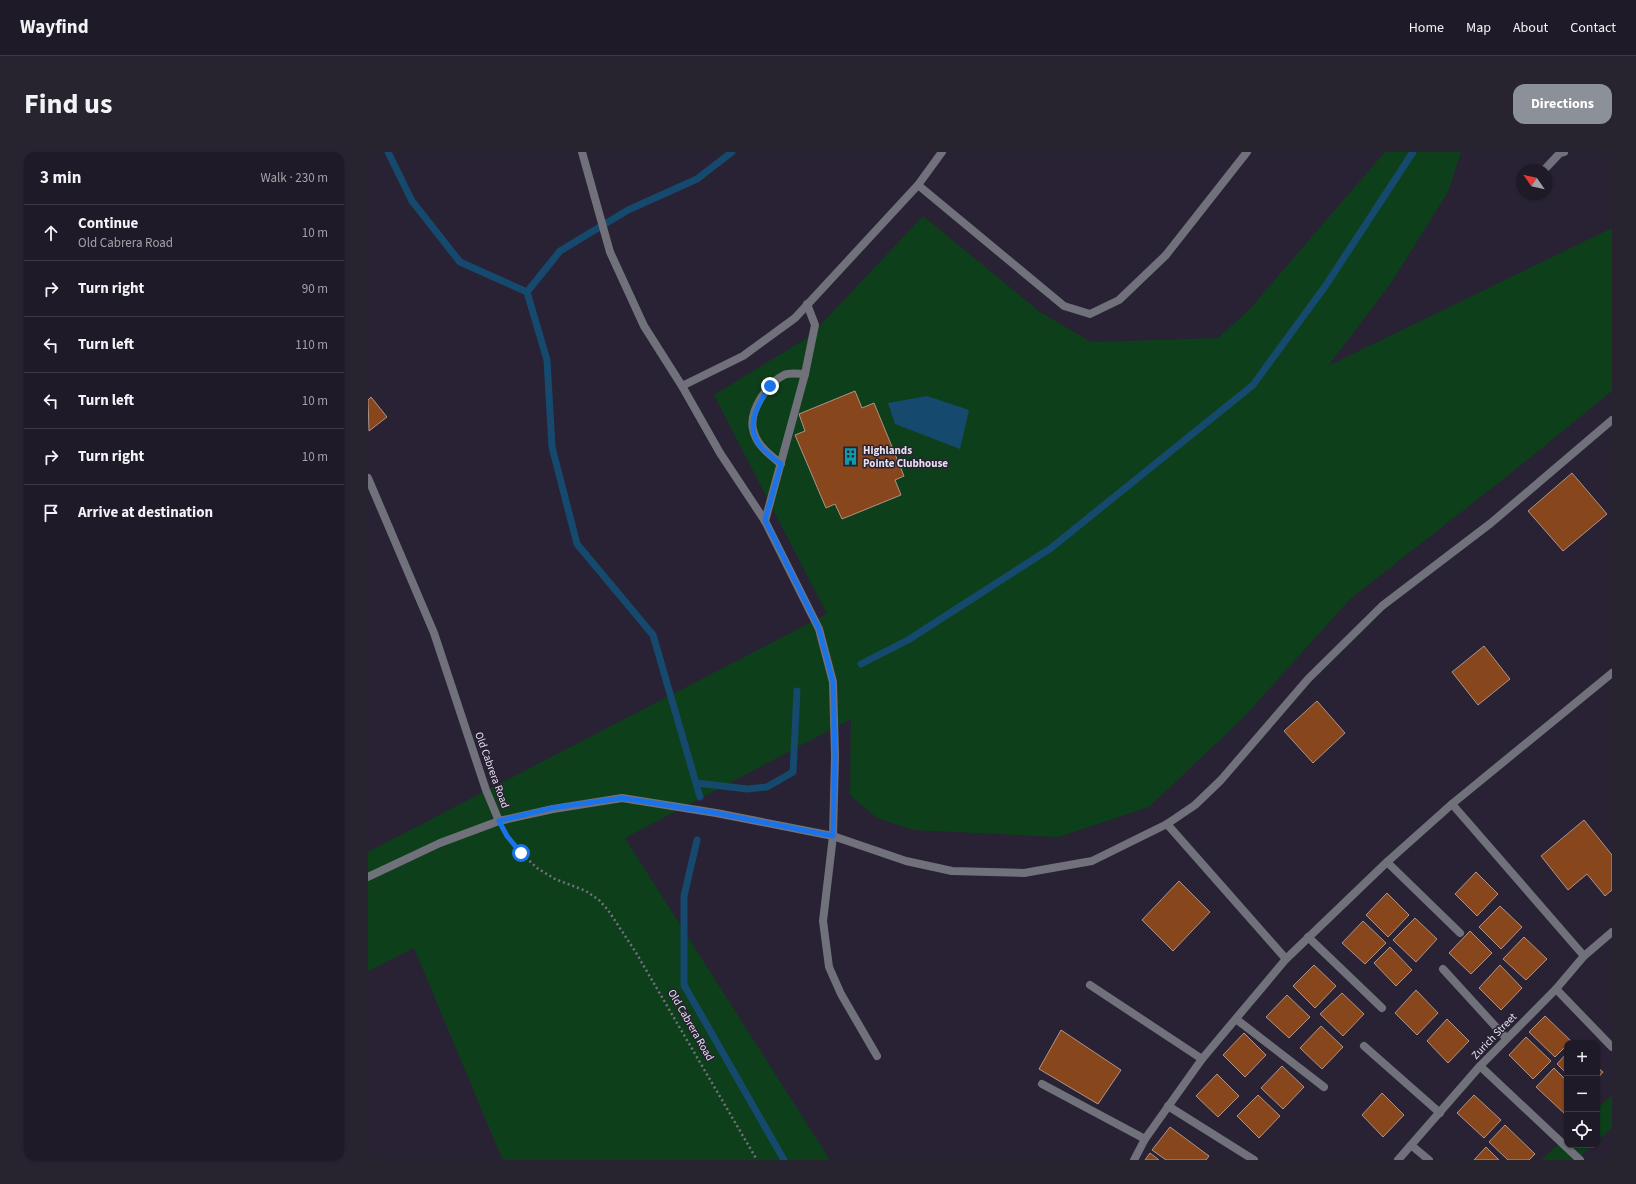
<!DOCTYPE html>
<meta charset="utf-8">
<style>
:root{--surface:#1f1a27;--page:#27232f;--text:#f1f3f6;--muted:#a1a1a7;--line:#3c3844;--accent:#8c9099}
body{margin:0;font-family:"Source Sans 3",sans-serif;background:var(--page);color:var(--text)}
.controls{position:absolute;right:12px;bottom:12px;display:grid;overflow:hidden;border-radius:8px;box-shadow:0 1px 3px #0004}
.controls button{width:36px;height:36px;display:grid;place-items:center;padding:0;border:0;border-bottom:1px solid var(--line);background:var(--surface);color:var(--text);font:20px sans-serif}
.compass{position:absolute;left:1148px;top:12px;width:36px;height:36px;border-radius:50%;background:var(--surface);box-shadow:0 1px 3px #0004;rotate:304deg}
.stop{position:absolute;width:12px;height:12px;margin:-9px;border:3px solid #1a73e8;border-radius:50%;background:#fff}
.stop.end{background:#1a73e8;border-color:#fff;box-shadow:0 1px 4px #0008}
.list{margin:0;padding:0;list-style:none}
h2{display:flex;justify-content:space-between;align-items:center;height:52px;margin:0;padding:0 16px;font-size:17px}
h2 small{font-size:13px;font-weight:400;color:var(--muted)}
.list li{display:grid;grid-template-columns:26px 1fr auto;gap:12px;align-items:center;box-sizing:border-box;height:56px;padding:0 16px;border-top:1px solid var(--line)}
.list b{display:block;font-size:15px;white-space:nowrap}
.list p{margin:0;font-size:13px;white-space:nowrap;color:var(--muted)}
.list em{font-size:13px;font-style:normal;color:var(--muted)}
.icon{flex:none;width:22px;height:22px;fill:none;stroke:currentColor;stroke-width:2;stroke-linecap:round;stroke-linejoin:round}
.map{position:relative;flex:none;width:1244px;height:1008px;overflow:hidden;border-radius:12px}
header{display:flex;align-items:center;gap:24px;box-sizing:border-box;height:56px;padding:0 20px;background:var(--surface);border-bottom:1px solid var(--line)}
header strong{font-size:19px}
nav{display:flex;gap:22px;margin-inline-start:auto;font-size:14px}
.intro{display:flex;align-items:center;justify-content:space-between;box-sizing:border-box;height:96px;padding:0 24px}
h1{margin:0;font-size:28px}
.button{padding:10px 18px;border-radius:12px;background:var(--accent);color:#fff;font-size:14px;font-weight:700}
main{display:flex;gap:24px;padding:0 24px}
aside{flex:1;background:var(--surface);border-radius:12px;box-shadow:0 1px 3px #0004}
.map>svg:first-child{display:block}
.green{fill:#0e3f1b}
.water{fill:#15496e}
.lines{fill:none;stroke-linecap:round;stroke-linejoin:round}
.stream{stroke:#15496e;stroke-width:7}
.building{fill:#87461c;stroke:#ad9588}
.path{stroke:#767080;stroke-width:2.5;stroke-dasharray:2 3;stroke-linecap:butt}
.lane{stroke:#71717b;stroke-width:8}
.street{stroke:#71717b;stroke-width:8}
.route{stroke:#1a73e8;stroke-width:5}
.labels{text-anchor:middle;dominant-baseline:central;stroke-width:3;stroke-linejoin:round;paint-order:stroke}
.poi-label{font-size:11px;font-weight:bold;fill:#e7e2ef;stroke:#292234;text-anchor:start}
.street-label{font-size:11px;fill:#e7e2ef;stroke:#292234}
</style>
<header>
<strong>Wayfind</strong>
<nav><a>Home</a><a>Map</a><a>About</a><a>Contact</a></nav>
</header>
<div class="intro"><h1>Find us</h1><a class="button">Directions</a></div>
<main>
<aside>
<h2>3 min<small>Walk · 230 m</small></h2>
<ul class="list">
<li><svg class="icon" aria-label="ahead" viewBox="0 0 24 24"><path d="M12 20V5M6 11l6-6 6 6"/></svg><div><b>Continue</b><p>Old Cabrera Road</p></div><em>10 m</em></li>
<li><svg class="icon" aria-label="right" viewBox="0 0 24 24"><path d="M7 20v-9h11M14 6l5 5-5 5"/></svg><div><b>Turn right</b></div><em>90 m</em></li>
<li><svg class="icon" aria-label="left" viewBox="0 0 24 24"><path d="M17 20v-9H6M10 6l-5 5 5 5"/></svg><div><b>Turn left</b></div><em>110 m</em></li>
<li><svg class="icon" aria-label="left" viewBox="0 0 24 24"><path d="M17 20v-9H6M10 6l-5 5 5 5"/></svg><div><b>Turn left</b></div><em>10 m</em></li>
<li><svg class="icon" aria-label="right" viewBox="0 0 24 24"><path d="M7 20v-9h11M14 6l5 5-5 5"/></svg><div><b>Turn right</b></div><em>10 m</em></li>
<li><svg class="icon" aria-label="arrive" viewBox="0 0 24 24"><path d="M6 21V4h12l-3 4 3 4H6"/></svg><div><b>Arrive at destination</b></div></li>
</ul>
</aside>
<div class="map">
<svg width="1244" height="1008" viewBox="0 0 1244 1008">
<rect width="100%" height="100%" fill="#292234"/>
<g class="green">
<path d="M 1017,0 L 1093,0 L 1080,40 L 1023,131 L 960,214 L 1244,76 L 1244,239 L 1138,325 L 982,447 L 875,566 L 781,655 L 691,685 L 545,678 L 509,666 L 482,643 L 483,567 L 257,686 L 462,1008 L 136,1008 L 133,1004 L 46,796 L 0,819 L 0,700 L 459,462 L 346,243 L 442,184 L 555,64 L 672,160 L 723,190 L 850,186 L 881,158 Z"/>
<path d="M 1244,943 L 1244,976 L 1229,989 L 1229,957 Z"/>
<path d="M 1199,984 L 1199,993 L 1225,993 L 1208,1008 L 1173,1008 Z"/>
</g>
<path class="water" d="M 559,244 L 601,258 L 592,297 L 527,272 L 520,251 Z"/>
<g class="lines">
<g class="stream">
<path d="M 20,0 L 44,49 L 92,110 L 159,140 L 179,208 L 184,295 L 209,392 L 285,483 L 332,645"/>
<path d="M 159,140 L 192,99 L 260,58 L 329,27 L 364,0"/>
<path d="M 493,512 L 540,488 L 683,396 L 885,233 L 958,133 L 1045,0"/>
<path d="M 329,631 L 379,637 L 399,635 L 425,620 L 429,539"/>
<path d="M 329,688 L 316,744 L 316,833 L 416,1008"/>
</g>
</g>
<g class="building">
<path d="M 487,239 L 494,256 L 506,251 L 536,324 L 527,328 L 533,343 L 474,367 L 467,352 L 458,356 L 427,283 L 437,279 L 431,262 Z"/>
<path d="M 3,245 L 19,265 L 1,279 L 0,248 Z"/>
<path d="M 1204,321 L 1239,362 L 1195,399 L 1160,359 Z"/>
<path d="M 1116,494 L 1142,527 L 1110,553 L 1084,520 Z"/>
<path d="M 949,549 L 977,581 L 945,611 L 916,579 Z"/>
<path d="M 1216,668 L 1244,703 L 1244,738 L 1237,744 L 1219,722 L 1200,738 L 1173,704 Z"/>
<path d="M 1108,720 L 1130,742 L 1109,764 L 1087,742 Z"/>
<path d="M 811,729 L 842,760 L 805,799 L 774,768 Z"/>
<path d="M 1019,741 L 1041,763 L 1020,785 L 998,763 Z"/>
<path d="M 1132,754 L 1154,775 L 1133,797 L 1111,775 Z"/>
<path d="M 1047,766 L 1069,787 L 1048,810 L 1025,788 Z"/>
<path d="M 995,769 L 1018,791 L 997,812 L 974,791 Z"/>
<path d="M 1102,779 L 1124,801 L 1103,822 L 1081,801 Z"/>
<path d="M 1156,785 L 1179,807 L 1158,828 L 1135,807 Z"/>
<path d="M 1022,795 L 1044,818 L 1028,834 L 1006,811 Z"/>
<path d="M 946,813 L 968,834 L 947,856 L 925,834 Z"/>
<path d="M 1132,813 L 1154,836 L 1133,858 L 1111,836 Z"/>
<path d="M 1048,838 L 1070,861 L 1049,883 L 1027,861 Z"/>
<path d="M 974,841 L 996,862 L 975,884 L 952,862 Z"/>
<path d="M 919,843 L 942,865 L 921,886 L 898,865 Z"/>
<path d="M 1177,864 L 1203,889 L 1199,891 L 1199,893 L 1187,905 L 1161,880 Z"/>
<path d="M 1079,867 L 1101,889 L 1080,911 L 1059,889 Z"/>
<path d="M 953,874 L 975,895 L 954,917 L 932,896 Z"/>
<path d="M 693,878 L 753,918 L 730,952 L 671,917 Z"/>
<path d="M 876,881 L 898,903 L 877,925 L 855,903 Z"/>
<path d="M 1158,885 L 1183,909 L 1165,927 L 1141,903 Z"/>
<path d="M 1199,901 L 1199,922 L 1189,912 Z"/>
<path d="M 914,914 L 936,935 L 915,957 L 893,936 Z"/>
<path d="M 1229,915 L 1235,920 L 1229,927 Z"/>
<path d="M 1186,916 L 1199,929 L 1199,960 L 1197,962 L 1168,935 Z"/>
<path d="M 849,922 L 871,944 L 850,965 L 828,944 Z"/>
<path d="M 1014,941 L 1036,963 L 1015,985 L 994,963 Z"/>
<path d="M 890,943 L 912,964 L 891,986 L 869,964 Z"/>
<path d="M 1106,943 L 1133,968 L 1116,986 L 1089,961 Z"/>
<path d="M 1137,973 L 1167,1002 L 1161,1008 L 1140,1008 L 1121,990 Z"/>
<path d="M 802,975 L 841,1004 L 838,1008 L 798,1008 L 784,998 Z"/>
<path d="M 1118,995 L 1131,1008 L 1106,1008 Z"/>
<path d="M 782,1001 L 791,1008 L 777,1008 Z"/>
</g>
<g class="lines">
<path class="path" d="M 138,683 L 153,701 L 169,716 L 187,727 L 218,739 L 231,748 L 240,758 L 267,799 L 389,1008"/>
<g class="lane">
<path d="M 413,312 C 401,302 388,293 385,277 C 381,258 400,231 416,223 C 422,220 431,222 437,222"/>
<path d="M 397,369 L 437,222 L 447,173 L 439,152"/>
</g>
<g class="street">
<path d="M 214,0 L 242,100 L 276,174 L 314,234 L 352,301 L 397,369 L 451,477 L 465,530 L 467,604 L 465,684 L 455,769 L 461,815 L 473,842 L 509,904"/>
<path d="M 1176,18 L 1192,1 L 1196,0"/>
<path d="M 550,33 L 696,154 L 722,162 L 751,148 L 798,103 L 879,0"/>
<path d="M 314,234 L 375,204 L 427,166 L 550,33 L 574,0"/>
<path d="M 0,326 L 66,481 L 118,638 L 131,669"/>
<path d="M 1084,652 L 1216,804"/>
<path d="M 799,672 L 918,807"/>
<path d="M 1019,710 L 1092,781"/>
<path d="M 0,725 L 72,691 L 131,669 L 185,657 L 254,646 L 348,661 L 465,684 L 538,709 L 584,719 L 656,721 L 724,709 L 799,672 L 827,653 L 853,628 L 940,527 L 1014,454 L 1123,371 L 1244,268"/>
<path d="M 940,785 L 1014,856"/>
<path d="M 1075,817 L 1138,886"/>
<path d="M 722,833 L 834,907"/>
<path d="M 1188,837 L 1244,895"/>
<path d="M 868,867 L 956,935"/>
<path d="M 996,894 L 1072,961"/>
<path d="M 1112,914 L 1212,1008"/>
<path d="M 674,932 L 777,987"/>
<path d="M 800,954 L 886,1008"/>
<path d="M 1043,993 L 1061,1008"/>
<path d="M 766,1008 L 777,987 L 834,907 L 918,807 L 1019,710 L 1084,652 L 1244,521"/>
<path d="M 1030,1008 L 1112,914 L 1188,837 L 1216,804 L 1244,780"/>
</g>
</g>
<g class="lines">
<path class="route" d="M 153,701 L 139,684 L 131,669 L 184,656 L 254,646 L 348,661 L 465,684 L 467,604 L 465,530 L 451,477 L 397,368 L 413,312 C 407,308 401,303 396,298 C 375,278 388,254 402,234"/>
</g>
<defs>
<symbol id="building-bare" viewBox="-9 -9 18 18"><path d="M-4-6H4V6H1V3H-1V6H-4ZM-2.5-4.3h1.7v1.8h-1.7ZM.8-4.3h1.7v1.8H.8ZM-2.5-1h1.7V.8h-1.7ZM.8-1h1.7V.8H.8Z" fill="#0f9aa8" stroke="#292234" stroke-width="2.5" paint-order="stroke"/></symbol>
</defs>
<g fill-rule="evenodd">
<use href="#building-bare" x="470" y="292" width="25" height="25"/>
</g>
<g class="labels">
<g class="poi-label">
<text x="495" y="298">Highlands<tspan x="495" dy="13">Pointe Clubhouse</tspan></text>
</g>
<g class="street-label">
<text transform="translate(124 618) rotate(70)">Old Cabrera Road</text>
<text transform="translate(323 873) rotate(60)">Old Cabrera Road</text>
<text transform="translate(1126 884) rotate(-46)">Zurich Street</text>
</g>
</g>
</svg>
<div class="controls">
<button>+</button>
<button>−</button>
<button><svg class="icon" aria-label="locate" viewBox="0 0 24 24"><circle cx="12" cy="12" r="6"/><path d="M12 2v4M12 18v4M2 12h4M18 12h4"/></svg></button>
</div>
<svg class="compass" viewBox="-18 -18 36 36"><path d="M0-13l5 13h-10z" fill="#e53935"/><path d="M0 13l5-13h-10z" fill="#a1a1a7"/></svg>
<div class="stop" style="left:153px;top:701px"></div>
<div class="stop end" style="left:402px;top:234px"></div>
</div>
</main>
